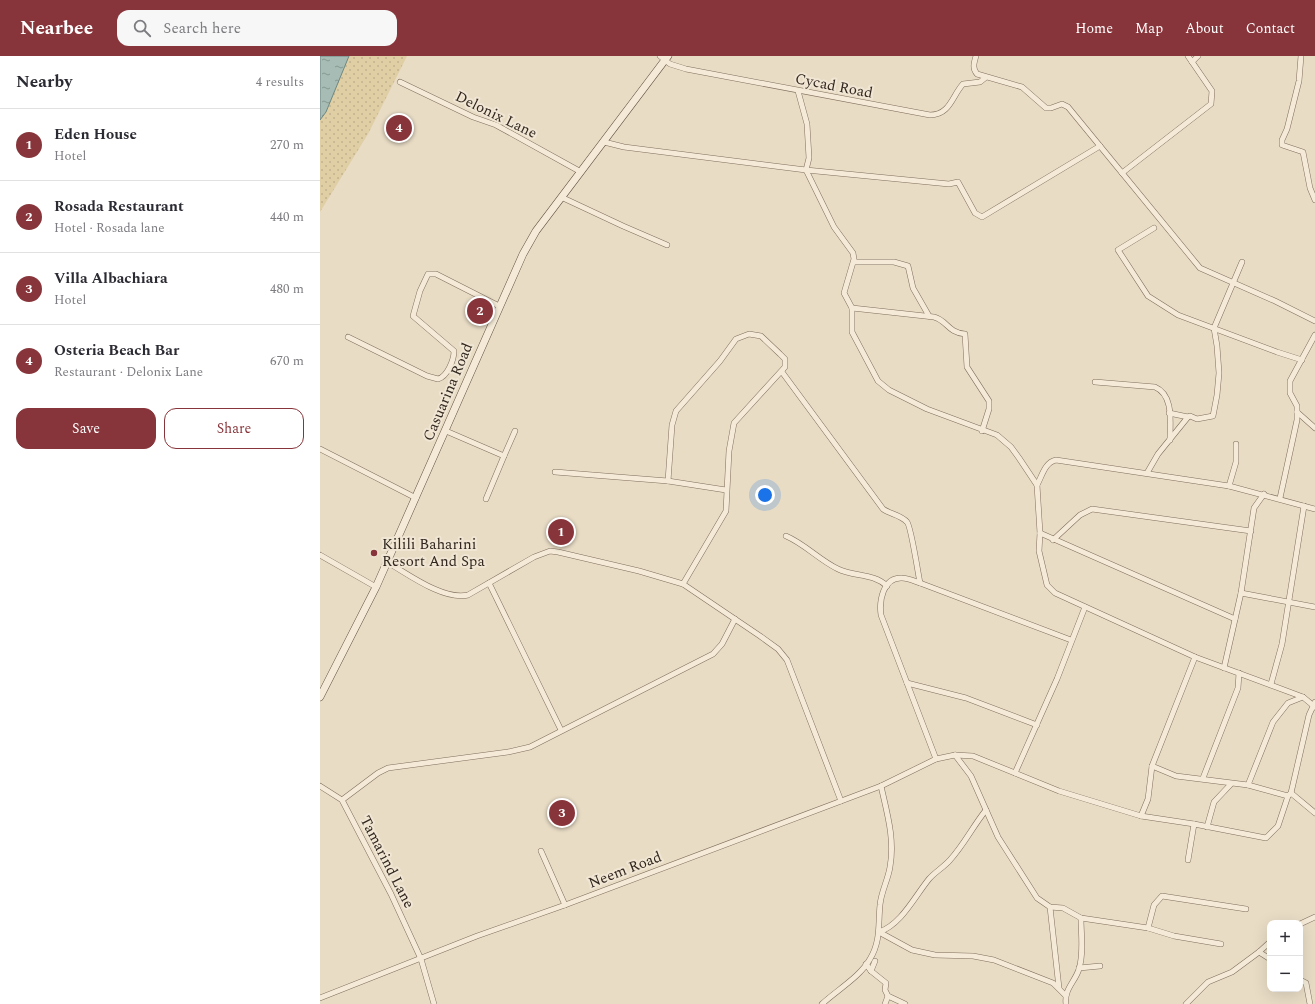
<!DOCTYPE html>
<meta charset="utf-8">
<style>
:root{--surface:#fff;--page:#f7f7f7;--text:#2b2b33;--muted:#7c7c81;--line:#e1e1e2;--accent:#87353a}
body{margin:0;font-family:Spectral,serif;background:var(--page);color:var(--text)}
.controls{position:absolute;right:12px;bottom:12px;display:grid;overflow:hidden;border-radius:8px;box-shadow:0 4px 16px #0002}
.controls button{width:36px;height:36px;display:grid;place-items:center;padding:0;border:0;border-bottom:1px solid var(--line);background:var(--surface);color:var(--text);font:20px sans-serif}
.you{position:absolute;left:445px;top:439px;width:14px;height:14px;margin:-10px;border:3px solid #fff;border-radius:50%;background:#1a73e8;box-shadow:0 0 0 6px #1a73e833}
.badge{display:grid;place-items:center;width:26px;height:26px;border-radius:50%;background:var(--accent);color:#fff;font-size:13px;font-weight:700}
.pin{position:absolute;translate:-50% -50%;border:2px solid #fff;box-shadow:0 1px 4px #0006}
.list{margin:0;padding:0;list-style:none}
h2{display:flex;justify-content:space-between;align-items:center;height:52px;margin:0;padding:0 16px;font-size:17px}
h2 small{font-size:13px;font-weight:400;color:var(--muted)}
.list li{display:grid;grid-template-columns:26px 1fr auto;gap:12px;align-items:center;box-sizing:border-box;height:72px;padding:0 16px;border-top:1px solid var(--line)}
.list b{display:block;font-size:15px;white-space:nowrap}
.list p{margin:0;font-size:13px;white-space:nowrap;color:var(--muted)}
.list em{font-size:13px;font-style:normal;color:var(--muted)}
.actions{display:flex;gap:8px;padding:12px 16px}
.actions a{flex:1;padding:9px 0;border:1px solid var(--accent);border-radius:12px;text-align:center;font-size:14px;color:var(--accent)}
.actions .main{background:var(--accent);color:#fff}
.icon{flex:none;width:22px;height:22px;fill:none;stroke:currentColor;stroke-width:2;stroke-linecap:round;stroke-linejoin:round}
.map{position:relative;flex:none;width:995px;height:948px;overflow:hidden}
header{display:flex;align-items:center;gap:24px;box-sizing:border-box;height:56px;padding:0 20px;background:var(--accent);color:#fff}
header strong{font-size:19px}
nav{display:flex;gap:22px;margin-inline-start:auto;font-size:14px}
.search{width:280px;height:36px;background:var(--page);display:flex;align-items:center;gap:10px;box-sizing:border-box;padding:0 14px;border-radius:12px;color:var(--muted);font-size:15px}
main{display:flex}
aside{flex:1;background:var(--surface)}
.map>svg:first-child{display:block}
.sand{fill:url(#sand-dots)}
.water{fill:url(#water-ripples);stroke:#6e8881}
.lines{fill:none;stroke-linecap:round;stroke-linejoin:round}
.street-casing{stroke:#806e5d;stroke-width:6}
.secondary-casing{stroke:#625040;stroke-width:8}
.street{stroke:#f4ead7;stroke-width:5}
.secondary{stroke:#f4ead7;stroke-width:7}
.poi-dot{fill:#87353a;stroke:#f0e6d3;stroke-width:1.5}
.labels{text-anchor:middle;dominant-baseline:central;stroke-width:4;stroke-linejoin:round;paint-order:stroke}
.street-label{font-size:15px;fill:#32271f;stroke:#f0e6d3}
.poi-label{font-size:15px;fill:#32271f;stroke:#f0e6d3;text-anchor:start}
</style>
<header>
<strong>Nearbee</strong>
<div class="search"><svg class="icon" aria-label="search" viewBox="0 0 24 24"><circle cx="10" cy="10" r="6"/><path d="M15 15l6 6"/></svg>Search here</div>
<nav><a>Home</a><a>Map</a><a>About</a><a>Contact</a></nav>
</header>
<main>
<aside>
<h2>Nearby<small>4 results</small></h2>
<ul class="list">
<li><span class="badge">1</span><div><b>Eden House</b><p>Hotel</p></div><em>270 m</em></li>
<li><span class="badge">2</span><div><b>Rosada Restaurant</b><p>Hotel · Rosada lane</p></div><em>440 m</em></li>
<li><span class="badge">3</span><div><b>Villa Albachiara</b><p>Hotel</p></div><em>480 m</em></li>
<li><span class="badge">4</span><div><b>Osteria Beach Bar</b><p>Restaurant · Delonix Lane</p></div><em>670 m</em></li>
</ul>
<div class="actions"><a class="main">Save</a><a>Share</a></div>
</aside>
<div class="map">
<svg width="995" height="948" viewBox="0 0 995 948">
<defs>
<pattern id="sand-dots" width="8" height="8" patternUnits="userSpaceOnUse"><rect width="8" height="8" fill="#e0cea5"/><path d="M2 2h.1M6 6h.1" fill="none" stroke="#c1b18e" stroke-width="1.8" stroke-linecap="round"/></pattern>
<pattern id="water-ripples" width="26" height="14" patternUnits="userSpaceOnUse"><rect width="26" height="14" fill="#a6bcb4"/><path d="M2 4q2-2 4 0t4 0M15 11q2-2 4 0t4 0" fill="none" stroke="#889992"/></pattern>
</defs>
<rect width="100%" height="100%" fill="#e8dcc5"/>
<path class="sand" d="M 29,0 L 87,0 L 48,78 L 0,156 L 0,43 Z"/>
<path class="water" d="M 0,0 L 29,0 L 6,56 L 0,64 Z"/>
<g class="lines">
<defs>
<g id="street">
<path d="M 340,0 L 350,8 L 366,13 L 610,59 C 630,59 632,40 643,28 L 660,26 L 665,22"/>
<path d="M 656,0 C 654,7 652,12 657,18 L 702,31 L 726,52 L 731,52 L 742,48 L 748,51 L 880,212 L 955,245 L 995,265"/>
<path d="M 981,0 L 979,25 L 967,73 L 962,84 L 962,89 L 983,96 L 990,132 L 995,144"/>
<path d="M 872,6 L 878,0"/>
<path d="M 80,26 L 153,61 L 176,69 L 261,116"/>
<path d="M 478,35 L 487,68 L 489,102 L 486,114 L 514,171 L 533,197 L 534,203 L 524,237 L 532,252 L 532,276 L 558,325 L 569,334 L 607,353 L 677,379 L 691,391 L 699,402 L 717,429 L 720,477 L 719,495 L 727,529 L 735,537 L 875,601 L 983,641 L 995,651"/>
<path d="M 284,86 L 304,91 L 486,114 L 629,128 L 638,126 L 655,157 L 662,161 L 780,90"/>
<path d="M 802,117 L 891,48 L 892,35 L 868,0"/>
<path d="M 241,141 L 303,170 L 347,189"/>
<path d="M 834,172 L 798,194 L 828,240 L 858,259 L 957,296 L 982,304"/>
<path d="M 534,206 L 574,206 L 588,210 L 593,232 L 609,260"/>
<path d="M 532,252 L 614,261 C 628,265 627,276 645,278 L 647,311 L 669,345 L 669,353 L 662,375"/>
<path d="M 28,281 L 107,320 L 118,323 C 127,321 134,304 134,295 L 93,260 L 100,235 L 108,218 L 116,218 L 179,250"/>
<path d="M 462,316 L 563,453 C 570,458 581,459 587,466 C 591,470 598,517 600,527"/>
<path d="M 775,326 L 835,331 C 854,339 850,366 850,384"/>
<path d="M 977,356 L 995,372"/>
<path d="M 849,357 L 868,361"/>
<path d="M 126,375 L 184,400 L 166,443"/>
<path d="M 0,393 L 96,442"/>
<path d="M 184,400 L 195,375"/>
<path d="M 235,416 L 348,425 L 406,434"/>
<path d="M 827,417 L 838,398 L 868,361 L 870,360 L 877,363 L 893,360 L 897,339 L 899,317 L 897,290 L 894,272 L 922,206"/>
<path d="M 348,425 L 352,369 L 356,355 L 400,305 L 416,283 L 429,278 L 441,280 L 460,298 L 465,303 L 465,311 L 414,367 L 409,395 L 406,455 L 363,528"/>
<path d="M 717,429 C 722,420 725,406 736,404 L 909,430 L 995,453"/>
<path d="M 909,430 L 916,406 L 916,388"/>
<path d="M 960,442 L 977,364 L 977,350 L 970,337 L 970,325 L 995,279"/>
<path d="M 720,477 L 915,563"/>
<path d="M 466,480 C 485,488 499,504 518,513 C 535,521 553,517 567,530"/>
<path d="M 733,484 L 760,459 L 772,453 L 931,475"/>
<path d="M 0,499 L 56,531"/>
<path d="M 67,506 C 88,518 124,545 148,539 L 214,501 L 230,495 L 238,496 L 319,515 L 363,528 L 440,580 L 458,593 L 467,604 L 521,745"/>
<path d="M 169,527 L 241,674"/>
<path d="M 921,537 L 995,551"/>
<path d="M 904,612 L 921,537 L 934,452 L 944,438"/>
<path d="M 587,627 L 646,642 L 717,669"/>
<path d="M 951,628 L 962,588 L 984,450"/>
<path d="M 635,699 L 651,720 L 678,781 L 717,842 L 730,851 L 743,852 L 761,862 L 828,872 L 854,880 L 901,888"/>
<path d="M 616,703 L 561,559 C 559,545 563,521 582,522 C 588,522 594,525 600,527 L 751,584"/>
<path d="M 832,710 L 856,720 L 928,729 L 968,740 L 971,737"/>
<path d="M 695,717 L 737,623 L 765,551"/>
<path d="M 883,722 L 918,632 L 919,617"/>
<path d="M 928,729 L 953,666 L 968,647 L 983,641"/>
<path d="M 0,730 L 22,744 L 71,838 L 101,903 L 114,948"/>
<path d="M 971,737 L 989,659 L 995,646"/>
<path d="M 971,737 L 995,757"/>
<path d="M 22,744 L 58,717 L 68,712 L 188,696 L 210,691 L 393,598 L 402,588 L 415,563"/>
<path d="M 821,760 L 828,743 L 832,710 L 875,601"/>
<path d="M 874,768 L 946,782 L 958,770 L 968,740"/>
<path d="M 887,771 L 894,746 L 911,728"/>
<path d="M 221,795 L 245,849"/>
<path d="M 730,851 L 739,932"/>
<path d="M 980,868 L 995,861"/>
<path d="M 828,872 L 834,849 L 842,840 L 926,853"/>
<path d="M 559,876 L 592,894 L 615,899 L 653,900 L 674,904 L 733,927 L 745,939"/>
<path d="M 559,876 C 581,869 595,840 609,823 C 615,816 624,811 630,804 C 644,789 653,770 666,754"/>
<path d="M 939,896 L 950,903"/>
<path d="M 546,908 L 551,915 L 566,927 L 565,934 L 568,940 L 585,948"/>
<path d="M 759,912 L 780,910"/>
<path d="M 551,915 L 555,905"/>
<path d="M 980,924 L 986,927 L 990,948"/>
<path d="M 0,942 L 157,880 L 245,849 L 561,730 L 616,703 L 635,699 L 653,700 L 739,735 L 821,760 L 874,768 L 868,804"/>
<path d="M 502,948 C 517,934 540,921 550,903 C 561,885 558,868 560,849 C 561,836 568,824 570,811 C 575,783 567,757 561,730"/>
<path d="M 565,948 L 568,940"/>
<path d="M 746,948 C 744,933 755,926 759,913 C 764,897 761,879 761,862"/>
<path d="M 866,948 L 888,926 L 912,916 L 939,896 L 950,886"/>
</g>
<path id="secondary" d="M 0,641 L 56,531 L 203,198 L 216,175 L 348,0"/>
</defs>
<use href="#street" class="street-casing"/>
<use href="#secondary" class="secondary-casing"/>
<use href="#street" class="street"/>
<use href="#secondary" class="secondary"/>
</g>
<circle class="poi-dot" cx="54" cy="497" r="4"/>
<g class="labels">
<g class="street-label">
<text transform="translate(514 30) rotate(11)">Cycad Road</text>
<text transform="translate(176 59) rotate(26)">Delonix Lane</text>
<text transform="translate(128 336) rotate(-67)">Casuarina Road</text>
<text transform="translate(67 806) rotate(63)">Tamarind Lane</text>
<text transform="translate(305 814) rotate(-21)">Neem Road</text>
</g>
<g class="poi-label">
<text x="62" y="488">Kilili Baharini<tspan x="62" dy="17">Resort And Spa</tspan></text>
</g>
</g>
</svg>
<div class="controls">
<button>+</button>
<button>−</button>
</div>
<div class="you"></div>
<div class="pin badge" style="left:241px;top:476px">1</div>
<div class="pin badge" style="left:160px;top:255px">2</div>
<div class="pin badge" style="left:242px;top:757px">3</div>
<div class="pin badge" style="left:79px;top:72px">4</div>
</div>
</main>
